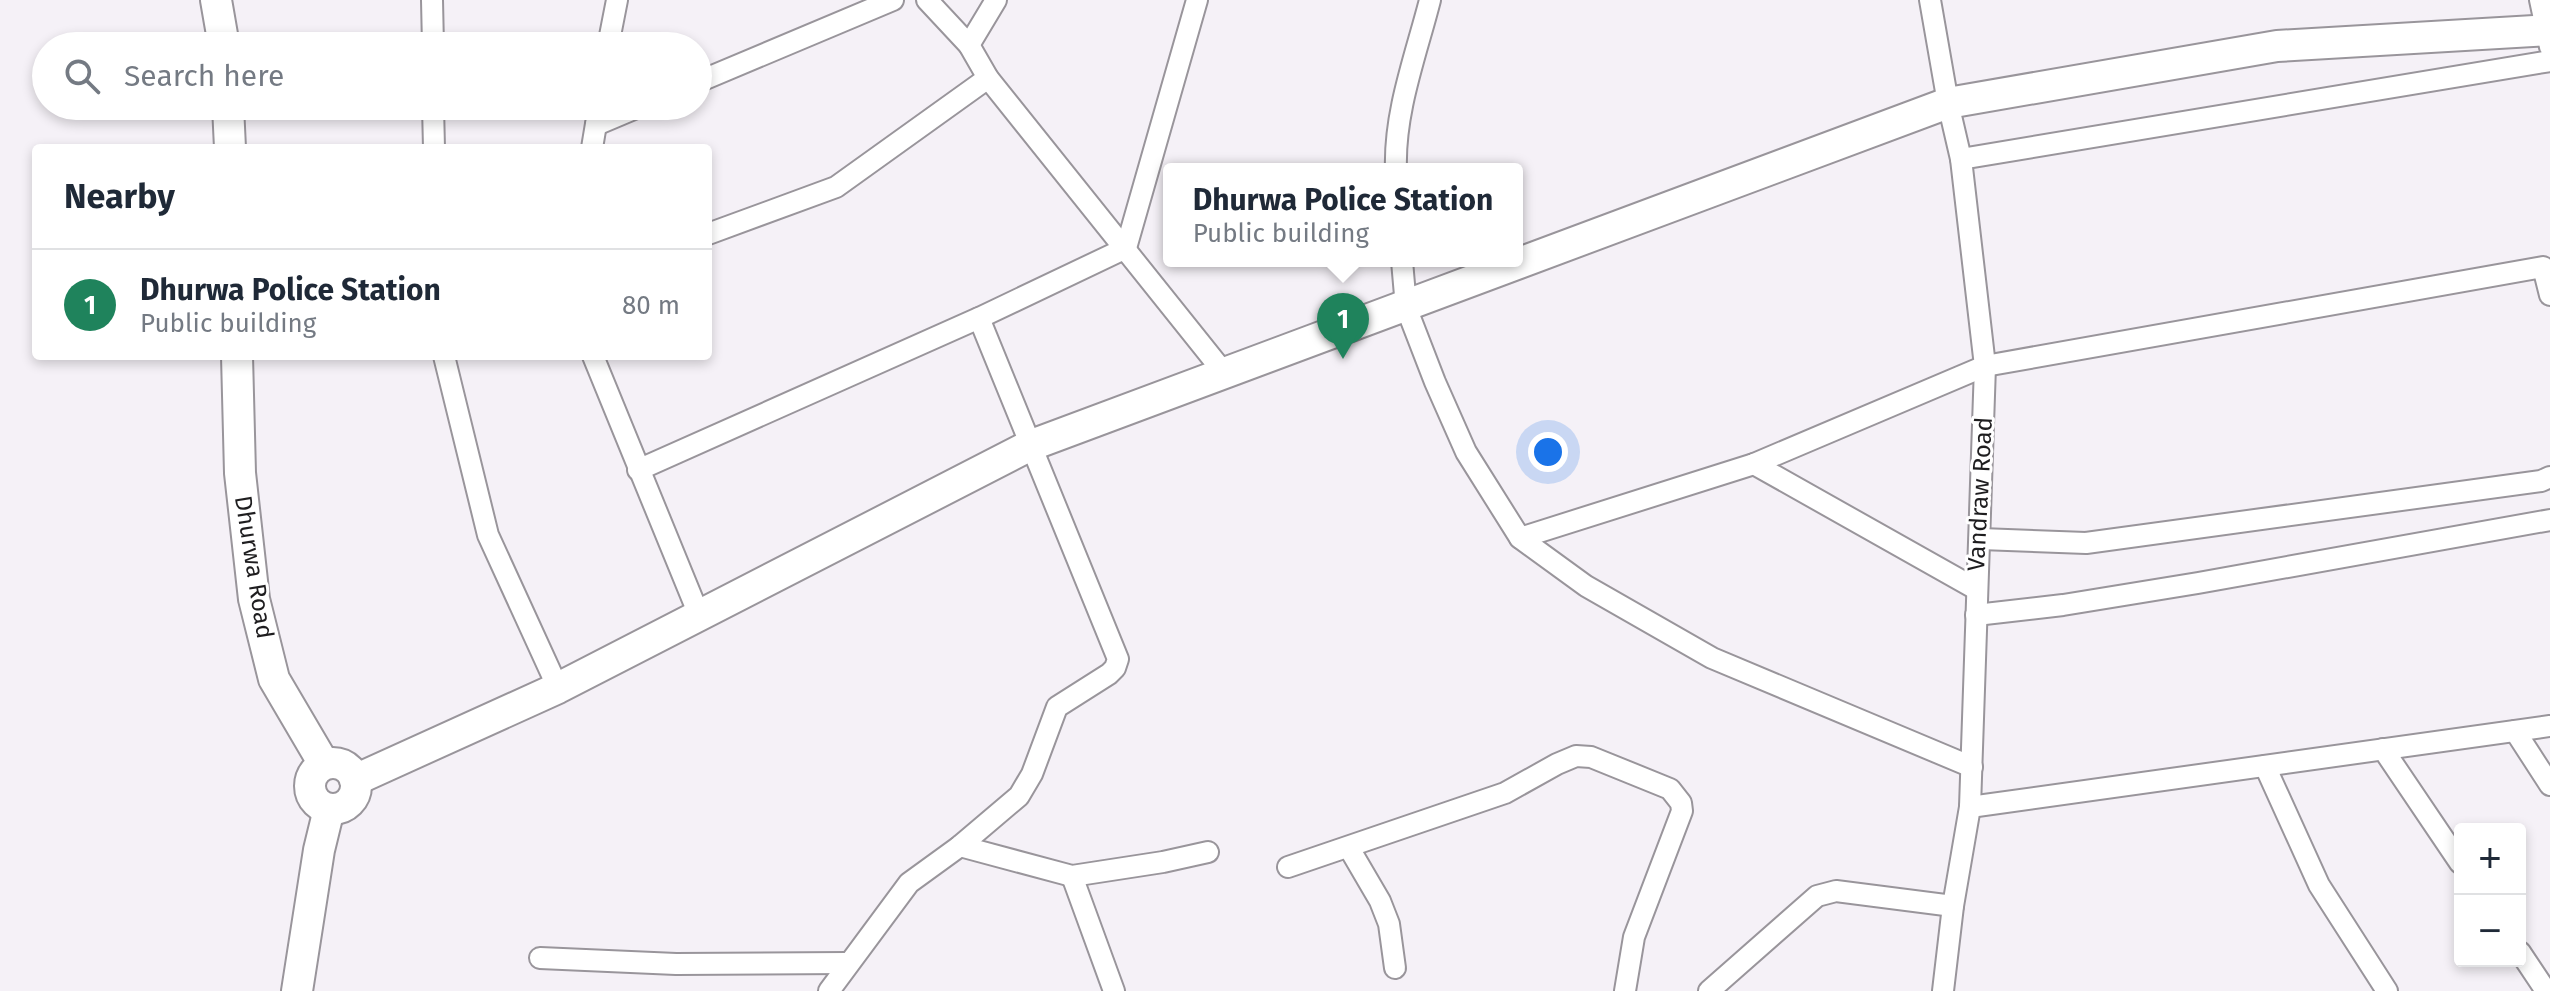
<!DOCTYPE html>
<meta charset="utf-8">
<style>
:root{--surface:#fff;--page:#f2f2f3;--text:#1f2937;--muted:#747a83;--line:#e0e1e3;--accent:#1f835c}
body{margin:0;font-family:"Fira Sans",sans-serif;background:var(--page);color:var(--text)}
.controls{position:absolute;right:24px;bottom:24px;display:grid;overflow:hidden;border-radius:8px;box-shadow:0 4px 12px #0003}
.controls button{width:72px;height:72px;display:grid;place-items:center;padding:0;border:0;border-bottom:2px solid var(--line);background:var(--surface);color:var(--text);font:40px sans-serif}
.you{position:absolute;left:1548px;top:452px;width:28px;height:28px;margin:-20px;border:6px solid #fff;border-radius:50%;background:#1a73e8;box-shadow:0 0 0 12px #1a73e833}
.badge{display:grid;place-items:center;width:52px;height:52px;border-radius:50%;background:var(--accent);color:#fff;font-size:26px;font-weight:700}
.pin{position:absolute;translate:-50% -66px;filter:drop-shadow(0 2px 4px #0008)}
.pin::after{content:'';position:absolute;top:42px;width:28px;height:24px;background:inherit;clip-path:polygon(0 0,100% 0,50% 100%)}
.popup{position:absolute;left:1163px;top:163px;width:360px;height:104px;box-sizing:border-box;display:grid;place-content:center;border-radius:8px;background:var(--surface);filter:drop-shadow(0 2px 6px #0005);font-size:26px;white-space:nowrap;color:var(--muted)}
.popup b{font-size:30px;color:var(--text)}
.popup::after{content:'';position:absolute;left:50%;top:100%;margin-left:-16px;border:16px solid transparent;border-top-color:var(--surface)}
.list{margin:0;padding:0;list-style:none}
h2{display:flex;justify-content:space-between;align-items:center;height:104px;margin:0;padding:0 32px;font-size:34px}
h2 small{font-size:26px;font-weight:400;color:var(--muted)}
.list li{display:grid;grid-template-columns:52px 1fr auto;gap:24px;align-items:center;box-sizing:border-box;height:112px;padding:0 32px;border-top:2px solid var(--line)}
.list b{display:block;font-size:30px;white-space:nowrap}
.list p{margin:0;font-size:26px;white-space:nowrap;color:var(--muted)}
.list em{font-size:26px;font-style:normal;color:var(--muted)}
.icon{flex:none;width:44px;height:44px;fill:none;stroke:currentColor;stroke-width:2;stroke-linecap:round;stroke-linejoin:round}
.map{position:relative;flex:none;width:2550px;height:991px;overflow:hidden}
.search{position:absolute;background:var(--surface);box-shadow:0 4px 12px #0003;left:32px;top:32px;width:680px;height:88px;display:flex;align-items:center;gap:20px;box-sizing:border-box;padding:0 28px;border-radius:44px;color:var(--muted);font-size:30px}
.panel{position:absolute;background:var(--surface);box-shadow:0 4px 12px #0003;left:32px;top:144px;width:680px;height:216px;border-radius:8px}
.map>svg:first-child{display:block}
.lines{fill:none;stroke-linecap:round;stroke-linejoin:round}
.street-casing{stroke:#99959b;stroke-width:24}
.secondary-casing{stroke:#99959b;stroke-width:34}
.street{stroke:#fff;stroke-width:20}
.secondary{stroke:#fff;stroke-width:30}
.labels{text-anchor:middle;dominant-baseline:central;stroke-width:6;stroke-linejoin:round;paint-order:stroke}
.street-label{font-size:24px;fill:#1e1d1f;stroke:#fff}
</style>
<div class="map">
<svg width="2550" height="991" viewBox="0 0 2550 991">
<rect width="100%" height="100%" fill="#f5f1f7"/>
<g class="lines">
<defs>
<g id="street">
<path d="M 432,0 L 433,46"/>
<path d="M 927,0 L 969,45 L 988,78 L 1225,374"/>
<path d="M 1930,0 L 1948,103 L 1961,159 L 1985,366 L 1970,807 L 1953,906 L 1943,991"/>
<path d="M 2540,0 L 2550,47"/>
<path d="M 969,45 L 996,0"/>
<path d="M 608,46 L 617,0"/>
<path d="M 698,82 L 893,0"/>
<path d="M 433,106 L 434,148"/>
<path d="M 596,125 L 641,106"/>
<path d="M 592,148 L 599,106"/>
<path d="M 1961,159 L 2550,61"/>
<path d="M 1396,169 C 1394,112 1416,55 1430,0"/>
<path d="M 708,234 L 836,187 L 988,78"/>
<path d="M 1402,261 L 1406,307 L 1435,382 L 1466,452 L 1520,538 L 1586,586 L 1712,658 L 1972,767"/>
<path d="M 444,356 L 488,535 L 558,688"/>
<path d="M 593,356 L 699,615"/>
<path d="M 1754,464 L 1976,589"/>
<path d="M 638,470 L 979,318 L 1126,248 L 1197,0"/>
<path d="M 1520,538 L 1754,464 L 1985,366 L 2543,267 L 2550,295"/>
<path d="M 1981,539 L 2086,543 L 2541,481 L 2550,477"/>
<path d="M 1976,615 L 2063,605 L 2198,583 L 2550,520"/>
<path d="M 2515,731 L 2550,785"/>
<path d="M 2383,749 L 2460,863"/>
<path d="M 2265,766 L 2319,885 L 2387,991"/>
<path d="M 1970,807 L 2550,726"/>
<path d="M 960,846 L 1072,876 L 1163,862 L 1208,852"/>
<path d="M 1349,848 L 1380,901 L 1389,924 L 1395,968"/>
<path d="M 1288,867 L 1505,793 L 1557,764 L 1576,756 L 1591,757 L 1670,789 L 1681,803 L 1682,811 L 1634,937 L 1625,991"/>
<path d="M 1072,876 L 1114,991"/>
<path d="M 2520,952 L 2546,991"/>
<path d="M 540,958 L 676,964 L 848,963"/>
<path d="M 829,991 L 909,883 L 960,846 L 1019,796 L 1032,774 L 1057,707 L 1109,674 L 1115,668 L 1118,659 L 979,318"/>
<path d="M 1709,991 L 1817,896 L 1836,891 L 1953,906"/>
</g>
<g id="secondary">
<path d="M 216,0 L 224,46"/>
<path d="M 228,106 L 230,148"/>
<path d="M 237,356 L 240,473 L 254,599 L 274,679 L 324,764"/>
<circle cx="333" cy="786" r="23"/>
<path d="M 355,780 L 558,688 L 1029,446 L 1948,103 L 2277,46 L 2550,30"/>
<path d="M 297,991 L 319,850 L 329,809"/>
</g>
</defs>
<use href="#street" class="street-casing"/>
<use href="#secondary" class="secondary-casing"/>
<use href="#street" class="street"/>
<use href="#secondary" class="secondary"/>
</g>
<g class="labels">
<g class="street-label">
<text transform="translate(1980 494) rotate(-87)">Vandraw Road</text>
<text transform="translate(254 567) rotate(81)">Dhurwa Road</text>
</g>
</g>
</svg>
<div class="controls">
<button>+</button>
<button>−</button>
</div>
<div class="you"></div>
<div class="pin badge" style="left:1343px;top:359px">1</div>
<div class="popup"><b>Dhurwa Police Station</b>Public building</div>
<div class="search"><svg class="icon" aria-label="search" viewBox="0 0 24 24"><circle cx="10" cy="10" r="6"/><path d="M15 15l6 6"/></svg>Search here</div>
<section class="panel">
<h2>Nearby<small></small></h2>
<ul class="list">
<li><span class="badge">1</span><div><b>Dhurwa Police Station</b><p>Public building</p></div><em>80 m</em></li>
</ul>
</section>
</div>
